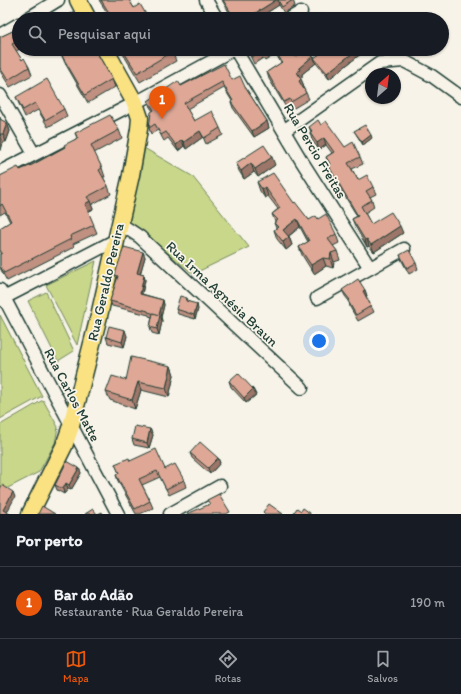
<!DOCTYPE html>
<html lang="pt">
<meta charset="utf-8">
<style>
:root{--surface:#171b24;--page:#20242c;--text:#f1f3f6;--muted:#9ea1a6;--line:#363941;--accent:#ea580c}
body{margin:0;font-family:Itim,sans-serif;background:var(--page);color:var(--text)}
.compass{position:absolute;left:365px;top:68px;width:36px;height:36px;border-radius:50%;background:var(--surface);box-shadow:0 1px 3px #0004;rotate:28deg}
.you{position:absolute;left:319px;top:341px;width:14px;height:14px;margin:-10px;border:3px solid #fff;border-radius:50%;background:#1a73e8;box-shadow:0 0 0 6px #1a73e833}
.badge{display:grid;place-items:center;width:26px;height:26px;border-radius:50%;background:var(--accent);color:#fff;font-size:13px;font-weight:700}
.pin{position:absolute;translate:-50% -33px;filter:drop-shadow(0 1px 2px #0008)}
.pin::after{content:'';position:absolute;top:21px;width:14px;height:12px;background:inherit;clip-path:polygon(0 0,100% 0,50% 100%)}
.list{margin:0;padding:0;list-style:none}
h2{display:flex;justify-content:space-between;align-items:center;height:52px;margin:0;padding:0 16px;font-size:17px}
h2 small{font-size:13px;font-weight:400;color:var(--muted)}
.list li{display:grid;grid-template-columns:26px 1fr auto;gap:12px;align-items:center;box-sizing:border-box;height:72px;padding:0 16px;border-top:1px solid var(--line)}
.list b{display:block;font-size:15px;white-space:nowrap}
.list p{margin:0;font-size:13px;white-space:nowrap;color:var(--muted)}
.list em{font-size:13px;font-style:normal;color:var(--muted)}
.icon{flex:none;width:22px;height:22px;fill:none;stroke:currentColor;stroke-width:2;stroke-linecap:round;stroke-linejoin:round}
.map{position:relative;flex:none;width:461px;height:514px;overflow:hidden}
.search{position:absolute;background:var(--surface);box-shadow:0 1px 3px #0004;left:12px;right:12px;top:12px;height:44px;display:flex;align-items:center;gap:10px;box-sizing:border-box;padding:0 14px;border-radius:22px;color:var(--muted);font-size:15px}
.sheet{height:124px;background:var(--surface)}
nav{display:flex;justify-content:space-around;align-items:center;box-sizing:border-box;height:56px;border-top:1px solid var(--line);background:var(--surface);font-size:11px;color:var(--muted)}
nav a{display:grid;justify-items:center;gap:2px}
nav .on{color:var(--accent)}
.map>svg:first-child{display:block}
.green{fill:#c8d78a;stroke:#748a5f}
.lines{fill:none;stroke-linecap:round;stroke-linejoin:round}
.minor-casing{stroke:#1f3d34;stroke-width:15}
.major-casing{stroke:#1f3d34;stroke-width:19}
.minor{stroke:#f7f3e8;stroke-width:12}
.major{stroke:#fae181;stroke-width:16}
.wall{fill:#c09081;stroke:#1f3d34}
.shaded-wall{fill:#9c7669;stroke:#1f3d34}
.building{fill:#dfa896;stroke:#1f3d34}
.labels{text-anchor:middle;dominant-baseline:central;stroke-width:3.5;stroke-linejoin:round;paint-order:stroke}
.street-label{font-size:14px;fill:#1f3d34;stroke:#f7f3e8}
</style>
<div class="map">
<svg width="461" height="514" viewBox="0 0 461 514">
<rect width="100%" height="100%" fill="#f7f3e8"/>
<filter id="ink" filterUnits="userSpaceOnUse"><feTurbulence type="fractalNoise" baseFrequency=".025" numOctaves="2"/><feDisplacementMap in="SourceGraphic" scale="8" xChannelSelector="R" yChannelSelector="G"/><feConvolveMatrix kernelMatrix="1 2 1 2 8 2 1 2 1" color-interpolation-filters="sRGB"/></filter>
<g filter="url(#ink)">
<g class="green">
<path d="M 144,148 L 192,176 L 249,247 L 193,274 L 139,229 L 126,222 Z"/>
<path d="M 96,261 L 77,345 L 46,285 Z"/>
<path d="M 46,292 L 74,351 L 58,361 L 28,301 Z"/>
<path d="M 0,315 L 42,396 L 0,419 Z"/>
<path d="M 43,400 L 58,427 L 55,443 L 39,472 L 0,492 L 0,425 Z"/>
</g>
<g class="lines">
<defs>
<g id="minor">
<path d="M 206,0 L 217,19"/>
<path d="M 27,19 L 58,0"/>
<path d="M 289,19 L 301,12"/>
<path d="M 0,35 L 19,24"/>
<path d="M 235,49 L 301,160 L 370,268"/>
<path d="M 0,95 L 34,154"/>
<path d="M 285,130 L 380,63 L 404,61 L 432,76 L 461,97"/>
<path d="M 0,172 L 135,103 L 234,49"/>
<path d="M 119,223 L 140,237 L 302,388"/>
<path d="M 0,290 L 118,514"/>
<path d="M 317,298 L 404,249"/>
<path d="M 0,300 L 116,240"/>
<path d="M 170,514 L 220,486"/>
</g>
<g id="major">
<path d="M 78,0 L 88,19"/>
<path d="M 30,514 L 64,446 L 71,426 L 99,316 L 131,175 L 139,129 L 140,118 L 135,103 L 105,49"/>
</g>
</defs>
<use href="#minor" class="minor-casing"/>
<use href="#major" class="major-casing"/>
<use href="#minor" class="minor"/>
<use href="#major" class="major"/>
</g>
<g class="wall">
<path d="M 99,0 L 129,0 L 134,8 L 153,19 L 111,19 Z"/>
<path d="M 222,0 L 293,0 L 295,6 L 284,13 L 279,5 L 257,19 L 233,19 Z"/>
<path d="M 19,28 L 19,49 L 20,49 L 16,51 L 22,60 L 29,67 L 32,75 L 10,87 L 0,71 L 0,37 Z"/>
<path d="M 66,49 L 89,49 L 92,54 L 112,79 L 115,87 L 88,103 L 65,63 L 62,56 L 68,52 Z"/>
<path d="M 120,49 L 171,49 L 176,61 L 140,82 Z"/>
<path d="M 247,49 L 290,49 L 296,57 L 316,63 L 302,74 L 302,77 L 300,78 L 304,86 L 303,87 L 309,99 L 294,108 L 292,106 L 287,109 L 269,79 L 267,72 L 281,63 L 276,54 L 265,61 L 263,58 L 254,64 Z"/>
<path d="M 362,53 L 329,79 L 316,63 L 314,58 Z"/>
<path d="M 232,80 L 245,87 L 267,121 L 269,128 L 254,137 L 233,108 L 231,102 L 232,101 L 224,88 L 187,109 L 194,121 L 220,128 L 223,135 L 206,144 L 203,137 L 186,149 L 184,146 L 178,151 L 168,138 L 164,141 L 158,130 L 151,134 L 149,128 L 153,111 L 150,107 L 148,101 L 181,86 Z"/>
<path d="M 16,97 L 64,109 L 67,116 L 48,127 L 38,110 L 25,117 L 19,104 Z"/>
<path d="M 0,117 L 1,120 L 7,123 L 10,131 L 6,142 L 3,142 L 1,150 L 0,150 Z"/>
<path d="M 321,125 L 345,147 L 360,157 L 363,164 L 352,169 L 358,180 L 373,187 L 376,194 L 370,197 L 372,200 L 374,207 L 365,213 L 371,224 L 403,233 L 374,252 L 369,246 L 367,247 L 355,226 L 352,219 L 357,216 L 330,172 L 328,165 L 329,165 L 326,157 L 332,153 L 326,145 L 319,150 L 312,140 L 310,133 L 311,132 L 309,127 Z"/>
<path d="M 119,130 L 122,138 L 94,153 L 102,168 L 105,177 L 103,177 L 108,186 L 111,194 L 91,205 L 93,209 L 88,212 L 97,233 L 73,244 L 74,247 L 7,281 L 0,268 L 0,228 L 10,222 L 5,212 L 0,215 L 0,176 L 32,165 L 65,147 L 77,138 L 75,133 Z"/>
<path d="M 354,131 L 372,138 L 363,145 L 356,134 Z"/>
<path d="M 236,163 L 275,165 L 258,177 L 254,172 L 244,179 L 239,171 Z"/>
<path d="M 257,182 L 294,203 L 309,220 L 318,219 L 336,234 L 339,243 L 333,246 L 337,251 L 340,260 L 334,262 L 333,268 L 326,266 L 314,274 L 302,255 L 299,247 L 308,242 L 300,227 L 289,236 L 292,245 L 286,250 L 277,239 L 274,230 L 276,228 L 274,223 L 275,222 L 272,214 L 278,209 L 268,196 L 265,198 L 260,191 Z"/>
<path d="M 143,252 L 145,257 L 140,274 L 144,275 L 145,280 L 142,294 L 163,300 L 164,305 L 161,317 L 162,321 L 159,335 L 152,333 L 150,327 L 152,317 L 149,316 L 149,315 L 112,306 L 110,301 L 117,279 L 115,275 Z"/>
<path d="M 400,255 L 416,263 L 418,269 L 409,274 L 402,261 Z"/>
<path d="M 342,290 L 365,290 L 367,296 L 366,296 L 374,312 L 358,321 L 350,307 L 349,301 L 345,296 Z"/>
<path d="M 187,298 L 189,302 L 198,309 L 195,319 L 178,314 L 176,309 Z"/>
<path d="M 127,336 L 124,347 L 108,343 L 106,337 Z"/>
<path d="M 171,366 L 174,375 L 169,397 L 141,390 L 135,409 L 110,400 L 106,392 L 126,380 Z"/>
<path d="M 229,381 L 253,389 L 256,395 L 246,403 L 231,387 Z"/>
<path d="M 150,429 L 153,435 L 149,448 L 134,445 L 132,439 Z"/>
<path d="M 190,453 L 218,458 L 220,463 L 210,474 L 192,458 Z"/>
<path d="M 130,461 L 165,469 L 184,480 L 186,487 L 169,495 L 160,477 L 142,485 L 150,501 L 153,508 L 140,514 L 136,514 L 118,481 L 116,475 L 119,473 L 115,464 Z"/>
<path d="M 79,468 L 81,473 L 71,490 L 68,489 L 64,494 L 57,490 L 55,485 Z"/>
</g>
<g class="shaded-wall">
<path d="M 276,0 L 278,0 L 279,5 L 257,19 L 246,19 Z"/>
<path d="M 358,49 L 360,49 L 362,53 L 329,79 L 327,73 Z"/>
<path d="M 313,56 L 316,63 L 302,74 L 302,77 L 299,79 L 297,72 L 299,68 Z"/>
<path d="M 301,79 L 304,86 L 301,88 L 299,81 Z"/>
<path d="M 267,121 L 269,128 L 254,137 L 252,131 Z"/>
<path d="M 7,123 L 10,131 L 6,142 L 3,134 Z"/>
<path d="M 200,131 L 203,137 L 186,149 L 184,142 Z"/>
<path d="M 0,134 L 3,142 L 1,150 L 0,147 Z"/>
<path d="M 371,135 L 372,138 L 363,145 L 362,142 Z"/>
<path d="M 324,138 L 326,145 L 319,150 L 317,143 Z"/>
<path d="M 182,140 L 184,146 L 178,151 L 176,145 Z"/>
<path d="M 272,157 L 275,165 L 258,177 L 255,169 Z"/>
<path d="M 251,163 L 254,172 L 244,179 L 241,171 Z"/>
<path d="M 265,187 L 268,196 L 265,198 L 262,189 Z"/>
<path d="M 90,201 L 93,209 L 88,212 L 85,204 Z"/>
<path d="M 297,219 L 300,227 L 286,238 L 283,230 Z"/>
<path d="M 400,226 L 403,233 L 374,252 L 371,245 Z"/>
<path d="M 289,237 L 292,245 L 286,250 L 283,242 Z"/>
<path d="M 367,239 L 369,246 L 367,247 L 365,240 Z"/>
<path d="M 143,252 L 145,257 L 139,278 L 137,273 Z"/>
<path d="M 331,253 L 334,262 L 333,268 L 330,259 Z"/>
<path d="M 323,258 L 326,266 L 314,274 L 311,265 Z"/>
<path d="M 144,275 L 145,280 L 141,298 L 140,294 Z"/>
<path d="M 365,290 L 367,296 L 365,297 L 363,291 Z"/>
<path d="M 163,300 L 164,305 L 161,317 L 162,321 L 159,335 L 157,329 L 159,316 Z"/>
<path d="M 197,304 L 198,309 L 195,319 L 194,315 Z"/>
<path d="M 125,330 L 127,336 L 124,347 L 122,342 Z"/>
<path d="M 171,366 L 174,375 L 169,397 L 166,388 Z"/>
<path d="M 138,382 L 141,390 L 135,409 L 132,400 Z"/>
<path d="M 253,389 L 256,395 L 246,403 L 244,398 Z"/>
<path d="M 150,429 L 153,435 L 149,448 L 147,443 Z"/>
<path d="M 218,458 L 220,463 L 210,474 L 208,468 Z"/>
<path d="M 79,468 L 81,473 L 71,490 L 69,485 Z"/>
<path d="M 66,483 L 68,489 L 64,494 L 63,489 Z"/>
<path d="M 13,492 L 15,497 L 6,514 L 3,510 Z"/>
</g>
<g class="building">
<path d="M 101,0 L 129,0 L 134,8 L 140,4 L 147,16 L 150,15 L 153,19 L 113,19 Z"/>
<path d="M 223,0 L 276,0 L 246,19 L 235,19 Z"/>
<path d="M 278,0 L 293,0 L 282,7 Z"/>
<path d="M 72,13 L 75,19 L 62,19 Z"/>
<path d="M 320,14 L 328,19 L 322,19 L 319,15 Z"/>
<path d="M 19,28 L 19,41 L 12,44 L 22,60 L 24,58 L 29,67 L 8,80 L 0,68 L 0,37 Z"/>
<path d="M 68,49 L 89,49 L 92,54 L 96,51 L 112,79 L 85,95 L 62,56 L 69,51 Z"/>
<path d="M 122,49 L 171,49 L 172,52 L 137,73 Z"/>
<path d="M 248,49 L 270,49 L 262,54 L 261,51 L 252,57 Z"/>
<path d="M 274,49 L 290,49 L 296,57 L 306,49 L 308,49 L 313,56 L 299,68 L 300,70 L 297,72 L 301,79 L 299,81 L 306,93 L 291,102 L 290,99 L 284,102 L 267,72 L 282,62 Z"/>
<path d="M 327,49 L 358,49 L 327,73 L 314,58 Z"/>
<path d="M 224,64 L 232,80 L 240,76 L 245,87 L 267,121 L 252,131 L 231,102 L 233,101 L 222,82 L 184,103 L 194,121 L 212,111 L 220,128 L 204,138 L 200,131 L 184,142 L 182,140 L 176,145 L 166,132 L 161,135 L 155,124 L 149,128 L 151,112 L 154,110 L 148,101 L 178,81 L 181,86 Z"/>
<path d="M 47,79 L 64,109 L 45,120 L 35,103 L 23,110 L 16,97 Z"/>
<path d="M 110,115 L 119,130 L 91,145 L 102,168 L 99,170 L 108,186 L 87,197 L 90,201 L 85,204 L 94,225 L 70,236 L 71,239 L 4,273 L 0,266 L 0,254 L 2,253 L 0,250 L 0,228 L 11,221 L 2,204 L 0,206 L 0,176 L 18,167 L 20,170 L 32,165 L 65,147 L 64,145 L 78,138 L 75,133 Z"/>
<path d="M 0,119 L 7,123 L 3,134 L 0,134 Z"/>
<path d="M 318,120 L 321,125 L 326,121 L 345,147 L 353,142 L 360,157 L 348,163 L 358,180 L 367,175 L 373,187 L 366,191 L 372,200 L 361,206 L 371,224 L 391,212 L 400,226 L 371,245 L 367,239 L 365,240 L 352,219 L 358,216 L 328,165 L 330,164 L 326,157 L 334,152 L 324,138 L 317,143 L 310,133 L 312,131 L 309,127 Z"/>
<path d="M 365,125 L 371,135 L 362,142 L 354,131 Z"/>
<path d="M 264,145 L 272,157 L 255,169 L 251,163 L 241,171 L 236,163 Z"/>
<path d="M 273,173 L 294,203 L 295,202 L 309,220 L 316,216 L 318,219 L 326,214 L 336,234 L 328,239 L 337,251 L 331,253 L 330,259 L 323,258 L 311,265 L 299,247 L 309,241 L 297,219 L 283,230 L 289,237 L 283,242 L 274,230 L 278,227 L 274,223 L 278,220 L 272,214 L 280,208 L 265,187 L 262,189 L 257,182 Z"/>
<path d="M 124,247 L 143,252 L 137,273 L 144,275 L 140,294 L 163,300 L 159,315 L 148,312 L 148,311 L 110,301 L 118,276 L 115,275 L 117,268 Z"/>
<path d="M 409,250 L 416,263 L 407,268 L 400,255 Z"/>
<path d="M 358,279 L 365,290 L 363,291 L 371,306 L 356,315 L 348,301 L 350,300 L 342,290 Z"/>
<path d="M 180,296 L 187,298 L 186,301 L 197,304 L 194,315 L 176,309 Z"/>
<path d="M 153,313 L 160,315 L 157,329 L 150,327 Z"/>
<path d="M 109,326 L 125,330 L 122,342 L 106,337 Z"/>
<path d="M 131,357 L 171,366 L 166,388 L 138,382 L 132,400 L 106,392 L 112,376 L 126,380 Z"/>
<path d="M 238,373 L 253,389 L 244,398 L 229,381 Z"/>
<path d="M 135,426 L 150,429 L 147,443 L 132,439 Z"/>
<path d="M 200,442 L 218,458 L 208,468 L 190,453 Z"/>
<path d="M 156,449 L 165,469 L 175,464 L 184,480 L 166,489 L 157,471 L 139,479 L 150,501 L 135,509 L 116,475 L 119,473 L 115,464 L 129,458 L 130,461 Z"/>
<path d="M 67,461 L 79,468 L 69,485 L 66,483 L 63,489 L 55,485 Z"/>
<path d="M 2,485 L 13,492 L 3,510 L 10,514 L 0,514 L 0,489 Z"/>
<path d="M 219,494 L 230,512 L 226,514 L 187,514 L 210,504 L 207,500 Z"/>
<path d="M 269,504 L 283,514 L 265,514 L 263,512 Z"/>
<path d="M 42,506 L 55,514 L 38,514 Z"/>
<path d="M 297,508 L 301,511 L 303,508 L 310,513 L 310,514 L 293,514 Z"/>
<path d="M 93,509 L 97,514 L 85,514 Z"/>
<path d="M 102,512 L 103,514 L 98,514 Z"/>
</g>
</g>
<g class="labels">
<g class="street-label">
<text transform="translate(315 151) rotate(59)">Rua Percio Freitas</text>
<text transform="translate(106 282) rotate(-77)">Rua Geraldo Pereira</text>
<text transform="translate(222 294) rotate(43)">Rua Irma Agnésia Braun</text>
<text transform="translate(72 395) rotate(62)">Rua Carlos Matte</text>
</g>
</g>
</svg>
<svg class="compass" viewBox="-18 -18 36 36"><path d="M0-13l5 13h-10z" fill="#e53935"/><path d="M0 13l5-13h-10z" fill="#9ea1a6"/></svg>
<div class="you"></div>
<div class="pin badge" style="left:162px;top:119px">1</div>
<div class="search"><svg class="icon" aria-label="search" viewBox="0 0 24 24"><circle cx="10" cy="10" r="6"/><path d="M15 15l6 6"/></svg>Pesquisar aqui</div>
</div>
<section class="sheet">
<h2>Por perto<small></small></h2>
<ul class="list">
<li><span class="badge">1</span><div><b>Bar do Adão</b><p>Restaurante · Rua Geraldo Pereira</p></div><em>190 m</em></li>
</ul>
</section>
<nav>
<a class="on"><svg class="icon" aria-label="map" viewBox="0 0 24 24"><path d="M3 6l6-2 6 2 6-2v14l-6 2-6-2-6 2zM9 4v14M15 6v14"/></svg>Mapa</a>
<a><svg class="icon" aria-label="directions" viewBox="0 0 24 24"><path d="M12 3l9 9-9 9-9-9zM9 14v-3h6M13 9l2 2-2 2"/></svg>Rotas</a>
<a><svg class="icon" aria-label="saved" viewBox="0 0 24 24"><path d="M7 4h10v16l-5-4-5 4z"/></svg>Salvos</a>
</nav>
